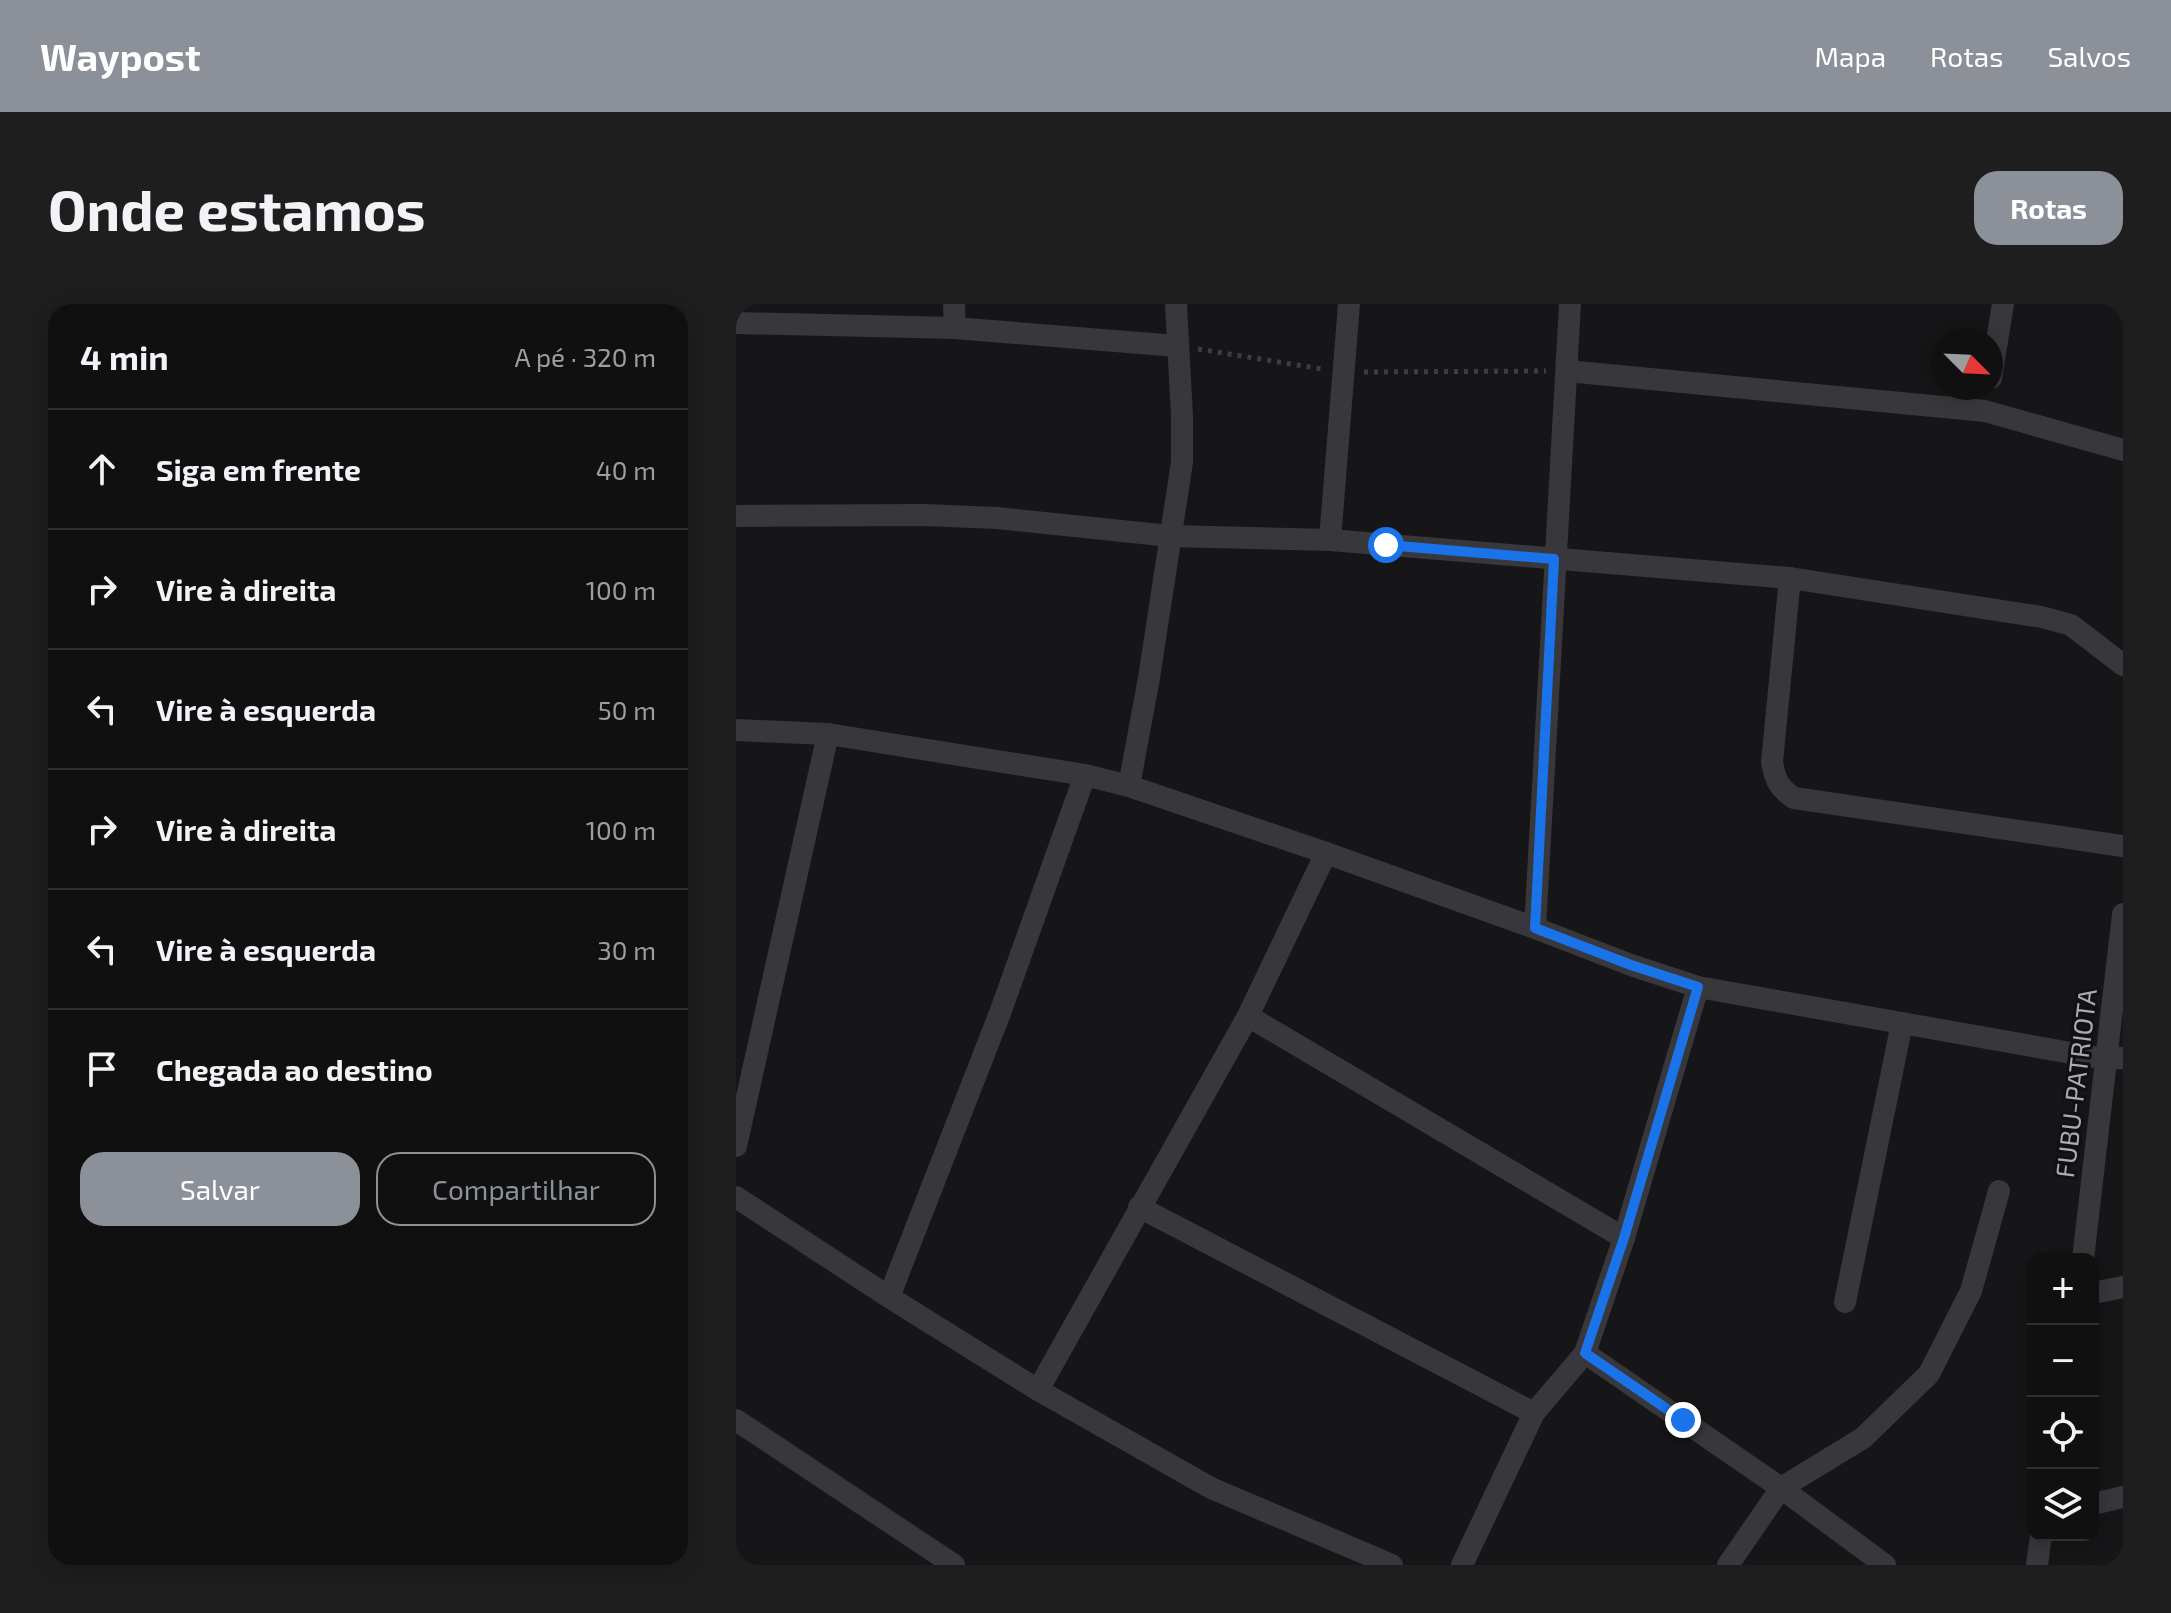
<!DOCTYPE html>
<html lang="pt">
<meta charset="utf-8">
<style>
:root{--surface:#101011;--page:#1e1e1f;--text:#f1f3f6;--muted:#9c9d9f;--line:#303031;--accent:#8c9099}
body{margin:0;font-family:"Exo 2",sans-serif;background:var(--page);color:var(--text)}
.controls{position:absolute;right:24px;bottom:24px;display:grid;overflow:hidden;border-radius:16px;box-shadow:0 4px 20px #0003}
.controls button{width:72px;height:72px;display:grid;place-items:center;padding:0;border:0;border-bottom:2px solid var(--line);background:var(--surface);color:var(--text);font:40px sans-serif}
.compass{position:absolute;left:1195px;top:24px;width:72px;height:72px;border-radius:50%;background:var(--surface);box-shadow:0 4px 20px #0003;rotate:114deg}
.stop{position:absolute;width:24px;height:24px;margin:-18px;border:6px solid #1a73e8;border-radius:50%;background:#fff}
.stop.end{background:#1a73e8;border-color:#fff;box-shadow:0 2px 8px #0008}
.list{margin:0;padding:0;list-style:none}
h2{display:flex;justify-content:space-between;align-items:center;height:104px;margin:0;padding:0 32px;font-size:34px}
h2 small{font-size:26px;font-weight:400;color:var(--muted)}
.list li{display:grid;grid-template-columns:52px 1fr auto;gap:24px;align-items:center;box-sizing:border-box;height:120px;padding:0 32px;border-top:2px solid var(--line)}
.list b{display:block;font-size:30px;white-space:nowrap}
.list em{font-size:26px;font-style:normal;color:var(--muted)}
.actions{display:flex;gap:16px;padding:24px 32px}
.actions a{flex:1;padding:18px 0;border:2px solid var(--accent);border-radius:24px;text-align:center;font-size:28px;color:var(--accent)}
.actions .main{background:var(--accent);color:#fff}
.icon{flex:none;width:44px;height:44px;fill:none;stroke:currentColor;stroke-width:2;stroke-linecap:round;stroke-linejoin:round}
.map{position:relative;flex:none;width:1387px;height:1261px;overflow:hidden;border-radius:24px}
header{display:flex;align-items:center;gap:48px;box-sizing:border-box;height:112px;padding:0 40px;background:var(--accent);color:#fff}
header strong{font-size:38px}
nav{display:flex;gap:44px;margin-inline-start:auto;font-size:28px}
.intro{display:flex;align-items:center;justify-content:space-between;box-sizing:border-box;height:192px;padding:0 48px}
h1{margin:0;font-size:56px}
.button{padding:20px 36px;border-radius:24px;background:var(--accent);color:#fff;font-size:28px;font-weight:700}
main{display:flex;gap:48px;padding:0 48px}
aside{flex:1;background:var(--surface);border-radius:24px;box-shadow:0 4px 20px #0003}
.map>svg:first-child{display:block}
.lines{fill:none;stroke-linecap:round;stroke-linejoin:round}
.path{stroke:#3d3e42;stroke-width:5;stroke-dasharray:4 6;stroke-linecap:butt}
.street{stroke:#37373c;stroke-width:22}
.route{stroke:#1a73e8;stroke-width:10}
.labels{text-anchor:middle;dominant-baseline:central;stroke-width:6;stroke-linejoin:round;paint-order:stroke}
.street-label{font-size:26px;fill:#a9abb6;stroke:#111012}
</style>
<header>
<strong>Waypost</strong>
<nav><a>Mapa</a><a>Rotas</a><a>Salvos</a></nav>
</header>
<div class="intro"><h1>Onde estamos</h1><a class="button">Rotas</a></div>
<main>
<aside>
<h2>4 min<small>A pé · 320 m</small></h2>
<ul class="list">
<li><svg class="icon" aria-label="ahead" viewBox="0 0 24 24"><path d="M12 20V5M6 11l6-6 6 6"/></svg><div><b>Siga em frente</b></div><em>40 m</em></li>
<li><svg class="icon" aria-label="right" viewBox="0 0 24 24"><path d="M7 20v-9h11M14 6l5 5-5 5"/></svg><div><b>Vire à direita</b></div><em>100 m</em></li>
<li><svg class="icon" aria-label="left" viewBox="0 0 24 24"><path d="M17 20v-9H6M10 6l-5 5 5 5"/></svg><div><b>Vire à esquerda</b></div><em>50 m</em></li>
<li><svg class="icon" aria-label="right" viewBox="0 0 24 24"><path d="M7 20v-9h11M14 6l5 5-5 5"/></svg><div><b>Vire à direita</b></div><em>100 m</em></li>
<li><svg class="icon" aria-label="left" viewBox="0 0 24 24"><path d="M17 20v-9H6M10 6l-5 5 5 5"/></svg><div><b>Vire à esquerda</b></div><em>30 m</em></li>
<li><svg class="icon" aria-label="arrive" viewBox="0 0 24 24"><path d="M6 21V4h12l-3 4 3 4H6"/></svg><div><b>Chegada ao destino</b></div></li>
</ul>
<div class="actions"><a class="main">Salvar</a><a>Compartilhar</a></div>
</aside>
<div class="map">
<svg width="1387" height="1261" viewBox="0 0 1387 1261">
<rect width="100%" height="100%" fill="#161517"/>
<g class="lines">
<g class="path">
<path d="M 462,45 L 586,65"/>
<path d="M 628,68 L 810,67"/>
</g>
<g class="street">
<path d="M 218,0 L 219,24"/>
<path d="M 0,19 L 219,24 L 441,42"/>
<path d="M 831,67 L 1249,107 L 1387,146"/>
<path d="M 1255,74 L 1267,0"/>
<path d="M 0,212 L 188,211 L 261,214 L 434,232 L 594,236 L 1054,274 L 1306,313 L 1335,321 L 1387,361"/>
<path d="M 594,236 L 613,0"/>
<path d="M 1054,274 L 1036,458 C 1039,476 1043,484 1058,494 L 1387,542"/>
<path d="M 0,426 L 92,430 L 349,471 L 393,482 L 590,549 L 799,624 L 895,661 L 962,683 L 1369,755 L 1387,754"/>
<path d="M 393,482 L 413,374 L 446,158 L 446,112 L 440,0"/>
<path d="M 799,624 L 834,0"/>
<path d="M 512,712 L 888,934"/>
<path d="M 0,842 L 92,430"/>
<path d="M 0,893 L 153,993 L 302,1086 L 475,1184 L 656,1261"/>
<path d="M 403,903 L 798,1109"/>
<path d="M 1347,955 L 1387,610"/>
<path d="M 1357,989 L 1387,983"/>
<path d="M 153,993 L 264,709 L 349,471"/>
<path d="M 1109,998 L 1166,719"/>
<path d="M 849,1049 L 1045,1184 L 1149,1261"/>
<path d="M 302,1086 L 512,712 L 590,549"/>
<path d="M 0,1116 L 218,1261"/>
<path d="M 1357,1200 L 1387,1193"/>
<path d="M 726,1261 L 798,1109 L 849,1049 L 888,934 L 962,683"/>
<path d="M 992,1261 L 1045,1184 L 1127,1134 L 1193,1070 L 1235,987 L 1263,887"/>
<path d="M 1301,1261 L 1305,1231"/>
</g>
</g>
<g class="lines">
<path class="route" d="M 650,241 L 818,255 L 799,624 L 895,661 L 962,683 L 888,934 L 849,1049 L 947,1116"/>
</g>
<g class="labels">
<g class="street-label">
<text transform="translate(1339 779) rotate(-83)">FUBU-PATRIOTA</text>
</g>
</g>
</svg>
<div class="controls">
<button>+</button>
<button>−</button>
<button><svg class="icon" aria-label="locate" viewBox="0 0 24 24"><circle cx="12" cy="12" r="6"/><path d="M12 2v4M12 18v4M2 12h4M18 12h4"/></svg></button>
<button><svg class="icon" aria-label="layers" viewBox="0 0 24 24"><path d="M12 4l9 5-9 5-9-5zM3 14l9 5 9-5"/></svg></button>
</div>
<svg class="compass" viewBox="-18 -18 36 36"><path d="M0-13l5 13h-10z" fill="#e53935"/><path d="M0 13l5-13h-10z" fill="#9c9d9f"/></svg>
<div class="stop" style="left:650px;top:241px"></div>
<div class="stop end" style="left:947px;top:1116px"></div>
</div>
</main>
